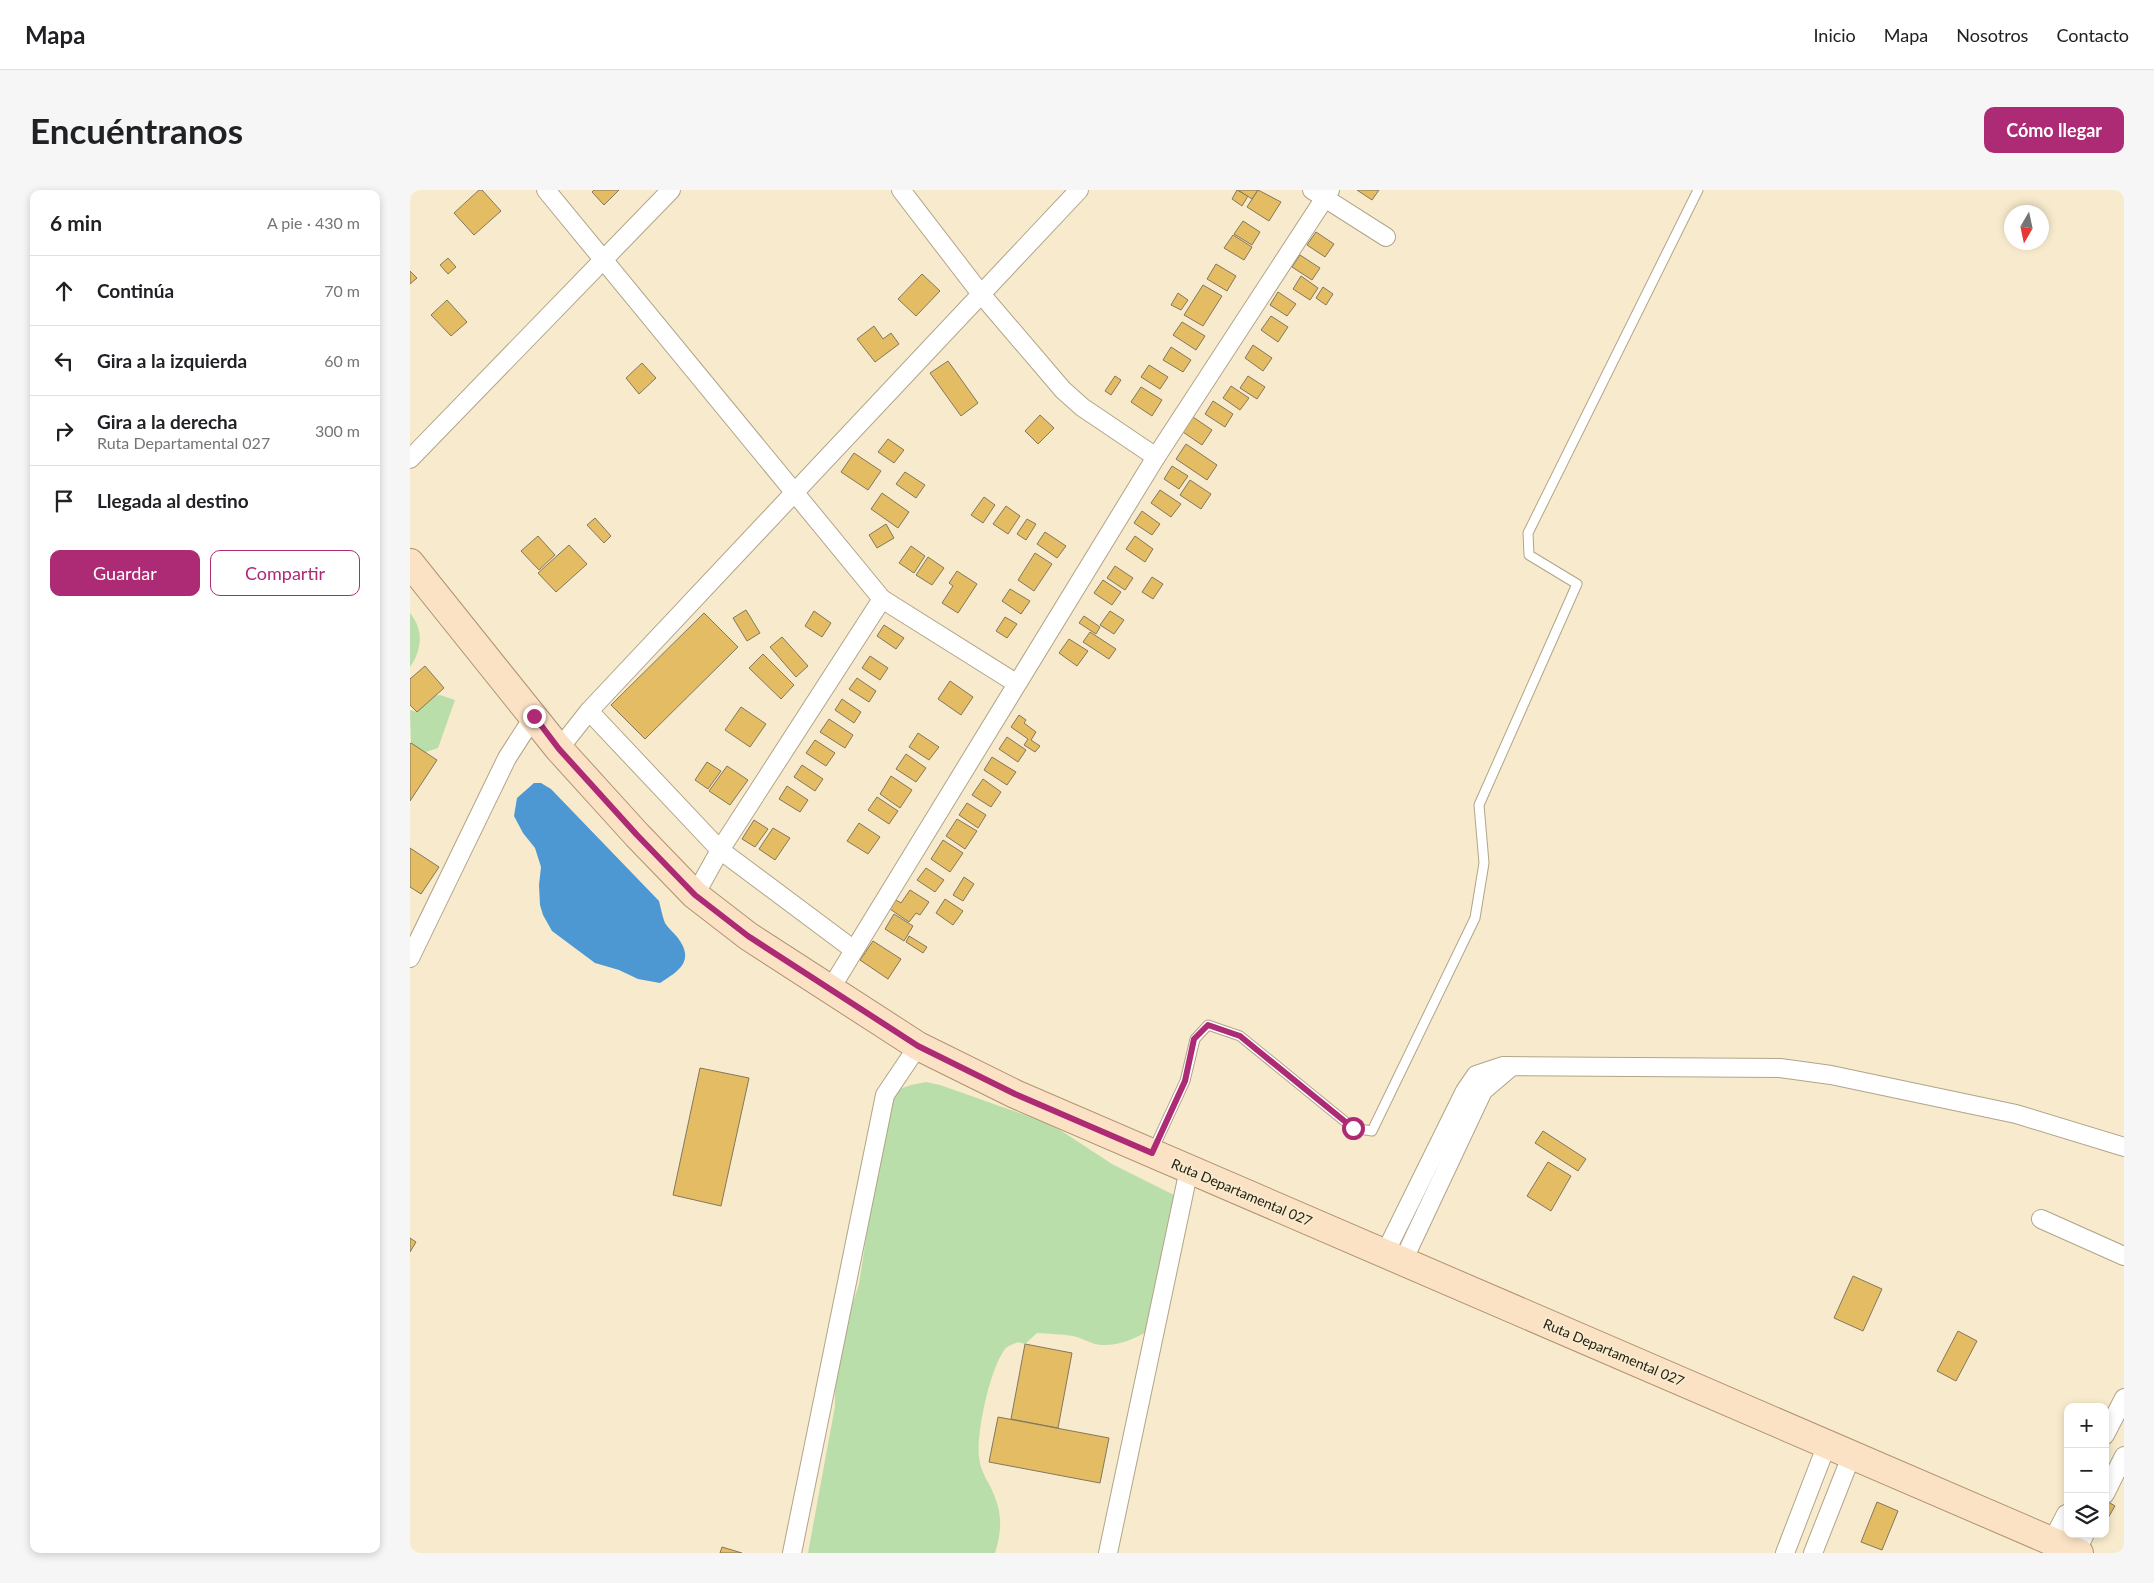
<!DOCTYPE html>
<html lang="es">
<meta charset="utf-8">
<style>
:root{--surface:#fff;--page:#f6f6f6;--text:#202124;--muted:#757577;--line:#e0e0e0;--accent:#ad2a74}
body{margin:0;font-family:Lato,sans-serif;background:var(--page);color:var(--text)}
.controls{position:absolute;right:15px;bottom:15px;display:grid;overflow:hidden;border-radius:10px;box-shadow:0 2px 8px #0003}
.controls button{width:45px;height:45px;display:grid;place-items:center;padding:0;border:0;border-bottom:1px solid var(--line);background:var(--surface);color:var(--text);font:25px sans-serif}
.compass{position:absolute;left:1594px;top:15px;width:45px;height:45px;border-radius:50%;background:var(--surface);box-shadow:0 2px 8px #0003;rotate:189deg}
.stop{position:absolute;width:15px;height:15px;margin:-11px;border:4px solid #ad2a74;border-radius:50%;background:#fff}
.stop.end{background:#ad2a74;border-color:#fff;box-shadow:0 1px 5px #0008}
.list{margin:0;padding:0;list-style:none}
h2{display:flex;justify-content:space-between;align-items:center;height:65px;margin:0;padding:0 20px;font-size:21px}
h2 small{font-size:16px;font-weight:400;color:var(--muted)}
.list li{display:grid;grid-template-columns:32px 1fr auto;gap:15px;align-items:center;box-sizing:border-box;height:70px;padding:0 20px;border-top:1px solid var(--line)}
.list b{display:block;font-size:19px;white-space:nowrap}
.list p{margin:0;font-size:16px;white-space:nowrap;color:var(--muted)}
.list em{font-size:16px;font-style:normal;color:var(--muted)}
.actions{display:flex;gap:10px;padding:15px 20px}
.actions a{flex:1;padding:11px 0;border:1px solid var(--accent);border-radius:10px;text-align:center;font-size:18px;color:var(--accent)}
.actions .main{background:var(--accent);color:#fff}
.icon{flex:none;width:28px;height:28px;fill:none;stroke:currentColor;stroke-width:2;stroke-linecap:round;stroke-linejoin:round}
.map{position:relative;flex:none;width:1714px;height:1363px;overflow:hidden;border-radius:10px}
header{display:flex;align-items:center;gap:30px;box-sizing:border-box;height:70px;padding:0 25px;background:var(--surface);border-bottom:1px solid var(--line)}
header strong{font-size:24px}
nav{display:flex;gap:28px;margin-inline-start:auto;font-size:18px}
.intro{display:flex;align-items:center;justify-content:space-between;box-sizing:border-box;height:120px;padding:0 30px}
h1{margin:0;font-size:35px}
.button{padding:12px 22px;border-radius:10px;background:var(--accent);color:#fff;font-size:18px;font-weight:700}
main{display:flex;gap:30px;padding:0 30px}
aside{flex:1;background:var(--surface);border-radius:10px;box-shadow:0 2px 8px #0003}
.map>svg:first-child{display:block}
.green{fill:#b9deaa}
.water{fill:#4d98d3}
.building{fill:#e3bc64;stroke:#83775c}
.lines{fill:none;stroke-linecap:round;stroke-linejoin:round}
.lane-casing{stroke:#b1a488;stroke-width:11}
.street-casing{stroke:#b1a488;stroke-width:20}
.primary-casing{stroke:#af926f;stroke-width:30}
.lane{stroke:#fff;stroke-width:9}
.street{stroke:#fff;stroke-width:18}
.primary{stroke:#fbe2c5;stroke-width:28}
.route{stroke:#ad2a74;stroke-width:6}
.labels{text-anchor:middle;dominant-baseline:central;stroke-width:4;stroke-linejoin:round;paint-order:stroke}
.street-label{font-size:14px;fill:#272217;stroke:#f8ebcd}
</style>
<header>
<strong>Mapa</strong>
<nav><a>Inicio</a><a>Mapa</a><a>Nosotros</a><a>Contacto</a></nav>
</header>
<div class="intro"><h1>Encuéntranos</h1><a class="button">Cómo llegar</a></div>
<main>
<aside>
<h2>6 min<small>A pie · 430 m</small></h2>
<ul class="list">
<li><svg class="icon" aria-label="ahead" viewBox="0 0 24 24"><path d="M12 20V5M6 11l6-6 6 6"/></svg><div><b>Continúa</b></div><em>70 m</em></li>
<li><svg class="icon" aria-label="left" viewBox="0 0 24 24"><path d="M17 20v-9H6M10 6l-5 5 5 5"/></svg><div><b>Gira a la izquierda</b></div><em>60 m</em></li>
<li><svg class="icon" aria-label="right" viewBox="0 0 24 24"><path d="M7 20v-9h11M14 6l5 5-5 5"/></svg><div><b>Gira a la derecha</b><p>Ruta Departamental 027</p></div><em>300 m</em></li>
<li><svg class="icon" aria-label="arrive" viewBox="0 0 24 24"><path d="M6 21V4h12l-3 4 3 4H6"/></svg><div><b>Llegada al destino</b></div></li>
</ul>
<div class="actions"><a class="main">Guardar</a><a>Compartir</a></div>
</aside>
<div class="map">
<svg width="1714" height="1363" viewBox="0 0 1714 1363">
<rect width="100%" height="100%" fill="#f8ebcd"/>
<g class="green">
<path d="M 0,423 C 14,440 12,460 0,477 Z"/>
<path d="M 30,505 L 45,510 L 28,558 L 10,564 L 1,553 L 0,520 L 7,522 L 17,507 Z"/>
<path d="M 516,892 L 530,895 L 641,934 L 702,974 L 768,1007 L 748,1136 C 731,1145 713,1156 693,1155 C 682,1155 673,1148 663,1146 C 651,1144 639,1144 627,1143 L 615,1154 L 608,1152 C 604,1154 597,1156 595,1159 C 580,1178 566,1244 569,1267 C 570,1278 575,1287 580,1296 C 592,1320 593,1337 585,1363 L 398,1363 L 425,1216 L 425,1201 L 435,1137 L 449,1094 L 461,1016 L 468,938 L 487,900 L 501,895 Z"/>
</g>
<path class="water" d="M 124,593 L 131,593 L 141,599 L 249,711 C 251,718 252,726 255,733 C 258,738 264,743 268,748 C 285,771 269,781 250,793 L 228,789 L 209,780 L 185,773 L 142,741 L 133,725 L 130,715 L 129,695 L 131,677 L 125,658 L 113,643 L 104,626 L 107,608 Z"/>
<g class="building">
<path d="M 69,0 L 72,0 L 91,21 L 64,45 L 44,23 Z"/>
<path d="M 184,0 L 209,0 L 194,15 L 182,2 Z"/>
<path d="M 827,0 L 838,6 L 832,16 L 822,9 Z"/>
<path d="M 828,0 L 848,0 L 842,9 Z"/>
<path d="M 848,0 L 871,12 L 859,31 L 837,17 Z"/>
<path d="M 947,0 L 969,0 L 962,10 Z"/>
<path d="M 833,31 L 850,42 L 842,55 L 824,44 Z"/>
<path d="M 906,42 L 924,54 L 915,67 L 897,55 Z"/>
<path d="M 823,45 L 842,57 L 834,70 L 814,58 Z"/>
<path d="M 890,65 L 910,78 L 902,90 L 882,77 Z"/>
<path d="M 38,68 L 46,77 L 38,84 L 30,75 Z"/>
<path d="M 806,74 L 826,86 L 817,101 L 797,89 Z"/>
<path d="M 0,81 L 7,88 L 0,94 Z"/>
<path d="M 512,84 L 530,101 L 506,126 L 488,109 Z"/>
<path d="M 891,86 L 908,98 L 900,110 L 883,99 Z"/>
<path d="M 793,95 L 812,106 L 793,136 L 774,125 Z"/>
<path d="M 913,97 L 923,104 L 916,115 L 906,108 Z"/>
<path d="M 868,102 L 886,114 L 877,126 L 860,115 Z"/>
<path d="M 768,103 L 778,110 L 771,120 L 761,115 Z"/>
<path d="M 37,110 L 57,132 L 41,146 L 21,125 Z"/>
<path d="M 861,126 L 878,137 L 868,152 L 851,140 Z"/>
<path d="M 772,132 L 795,146 L 786,160 L 763,145 Z"/>
<path d="M 464,136 L 473,149 L 481,143 L 489,154 L 465,172 L 447,149 Z"/>
<path d="M 843,155 L 862,168 L 853,181 L 835,168 Z"/>
<path d="M 761,157 L 781,170 L 773,182 L 753,170 Z"/>
<path d="M 538,171 L 568,213 L 551,226 L 520,183 Z"/>
<path d="M 232,173 L 246,188 L 229,204 L 216,188 Z"/>
<path d="M 739,175 L 758,187 L 750,199 L 731,187 Z"/>
<path d="M 705,186 L 711,190 L 701,205 L 695,201 Z"/>
<path d="M 838,186 L 855,197 L 847,209 L 830,198 Z"/>
<path d="M 821,196 L 839,208 L 830,220 L 813,208 Z"/>
<path d="M 731,197 L 752,210 L 742,226 L 721,212 Z"/>
<path d="M 803,211 L 823,224 L 815,237 L 795,224 Z"/>
<path d="M 630,225 L 644,238 L 628,254 L 615,241 Z"/>
<path d="M 783,227 L 802,240 L 792,255 L 773,242 Z"/>
<path d="M 478,249 L 494,260 L 484,273 L 468,262 Z"/>
<path d="M 776,254 L 807,275 L 797,290 L 766,269 Z"/>
<path d="M 444,263 L 471,281 L 458,300 L 431,282 Z"/>
<path d="M 762,276 L 778,286 L 769,299 L 754,289 Z"/>
<path d="M 495,282 L 515,295 L 506,308 L 486,294 Z"/>
<path d="M 780,290 L 801,304 L 791,319 L 770,305 Z"/>
<path d="M 750,300 L 771,314 L 761,327 L 741,313 Z"/>
<path d="M 472,303 L 499,322 L 488,338 L 461,319 Z"/>
<path d="M 574,307 L 585,315 L 573,333 L 561,325 Z"/>
<path d="M 596,316 L 610,326 L 598,344 L 583,334 Z"/>
<path d="M 732,321 L 750,334 L 742,345 L 724,333 Z"/>
<path d="M 185,328 L 201,346 L 194,353 L 177,335 Z"/>
<path d="M 617,329 L 626,334 L 616,350 L 607,344 Z"/>
<path d="M 476,334 L 484,348 L 467,358 L 459,345 Z"/>
<path d="M 635,342 L 656,356 L 647,368 L 627,354 Z"/>
<path d="M 128,346 L 145,365 L 129,380 L 111,361 Z"/>
<path d="M 725,346 L 743,359 L 735,372 L 716,359 Z"/>
<path d="M 159,355 L 177,374 L 146,402 L 128,383 Z"/>
<path d="M 501,356 L 515,366 L 504,383 L 489,373 Z"/>
<path d="M 625,363 L 642,374 L 624,401 L 608,390 Z"/>
<path d="M 518,367 L 534,378 L 522,395 L 506,385 Z"/>
<path d="M 705,376 L 723,388 L 715,400 L 697,388 Z"/>
<path d="M 547,381 L 567,394 L 548,423 L 532,413 L 543,396 L 539,393 Z"/>
<path d="M 742,387 L 753,394 L 743,409 L 732,402 Z"/>
<path d="M 693,390 L 711,402 L 702,415 L 684,403 Z"/>
<path d="M 600,399 L 620,411 L 611,424 L 592,411 Z"/>
<path d="M 336,420 L 350,443 L 337,451 L 323,428 Z"/>
<path d="M 404,421 L 421,433 L 412,447 L 395,436 Z"/>
<path d="M 700,421 L 714,430 L 704,444 L 690,435 Z"/>
<path d="M 294,423 L 328,457 L 235,549 L 201,515 Z"/>
<path d="M 674,426 L 690,437 L 686,444 L 669,433 Z"/>
<path d="M 595,427 L 607,434 L 597,448 L 586,441 Z"/>
<path d="M 474,435 L 494,448 L 486,459 L 467,446 Z"/>
<path d="M 680,442 L 706,459 L 699,469 L 673,452 Z"/>
<path d="M 372,447 L 398,476 L 386,487 L 360,457 Z"/>
<path d="M 659,449 L 678,461 L 667,476 L 649,463 Z"/>
<path d="M 353,464 L 384,495 L 371,509 L 339,478 Z"/>
<path d="M 460,466 L 478,478 L 470,490 L 452,478 Z"/>
<path d="M 15,476 L 34,498 L 7,522 L 0,515 L 0,489 Z"/>
<path d="M 447,488 L 466,501 L 459,512 L 439,499 Z"/>
<path d="M 540,491 L 563,507 L 551,525 L 528,509 Z"/>
<path d="M 432,509 L 451,522 L 444,533 L 425,520 Z"/>
<path d="M 331,517 L 356,534 L 340,557 L 315,540 Z"/>
<path d="M 609,525 L 616,530 L 614,533 L 626,542 L 621,550 L 630,556 L 625,562 L 614,555 L 618,549 L 601,537 Z"/>
<path d="M 419,529 L 443,545 L 435,558 L 410,542 Z"/>
<path d="M 508,543 L 529,557 L 519,570 L 499,557 Z"/>
<path d="M 597,547 L 616,560 L 608,572 L 589,559 Z"/>
<path d="M 405,550 L 425,563 L 416,576 L 396,563 Z"/>
<path d="M 1,553 L 27,570 L 0,611 L 0,554 Z"/>
<path d="M 496,564 L 516,578 L 506,592 L 486,579 Z"/>
<path d="M 582,567 L 606,582 L 597,595 L 574,580 Z"/>
<path d="M 297,572 L 311,581 L 298,599 L 285,590 Z"/>
<path d="M 392,575 L 413,589 L 405,601 L 384,587 Z"/>
<path d="M 317,576 L 338,590 L 320,615 L 299,601 Z"/>
<path d="M 481,586 L 502,600 L 490,618 L 470,604 Z"/>
<path d="M 573,589 L 591,602 L 581,617 L 562,605 Z"/>
<path d="M 377,596 L 398,610 L 390,622 L 369,609 Z"/>
<path d="M 467,607 L 488,621 L 479,634 L 458,620 Z"/>
<path d="M 557,613 L 576,625 L 568,638 L 549,625 Z"/>
<path d="M 547,629 L 567,641 L 555,659 L 536,646 Z"/>
<path d="M 344,630 L 358,639 L 345,657 L 332,649 Z"/>
<path d="M 449,633 L 470,647 L 458,664 L 437,651 Z"/>
<path d="M 363,638 L 380,648 L 365,670 L 349,659 Z"/>
<path d="M 533,650 L 553,663 L 540,682 L 521,669 Z"/>
<path d="M 0,658 L 29,677 L 11,704 L 0,697 Z"/>
<path d="M 516,678 L 534,690 L 525,702 L 507,690 Z"/>
<path d="M 554,687 L 564,694 L 553,711 L 543,705 Z"/>
<path d="M 500,700 L 519,712 L 510,725 L 506,723 L 499,732 L 480,719 L 486,710 L 491,713 Z"/>
<path d="M 535,709 L 553,721 L 543,735 L 526,723 Z"/>
<path d="M 484,724 L 503,736 L 494,751 L 475,739 Z"/>
<path d="M 499,746 L 517,757 L 513,763 L 496,752 Z"/>
<path d="M 463,751 L 491,769 L 478,789 L 450,770 Z"/>
<path d="M 290,878 L 339,888 L 311,1016 L 263,1005 Z"/>
<path d="M 1133,941 L 1176,969 L 1168,981 L 1125,953 Z"/>
<path d="M 1138,972 L 1161,986 L 1141,1021 L 1117,1006 Z"/>
<path d="M 0,1048 L 6,1052 L 0,1062 Z"/>
<path d="M 1443,1086 L 1472,1099 L 1453,1141 L 1424,1128 Z"/>
<path d="M 1548,1141 L 1567,1151 L 1546,1191 L 1527,1181 Z"/>
<path d="M 615,1154 L 662,1163 L 648,1238 L 601,1229 Z"/>
<path d="M 588,1227 L 699,1248 L 690,1293 L 579,1272 Z"/>
<path d="M 1695,1310 L 1705,1316 L 1695,1333 Z"/>
<path d="M 1467,1312 L 1488,1321 L 1472,1360 L 1451,1352 Z"/>
<path d="M 312,1357 L 332,1363 L 310,1363 Z"/>
</g>
<g class="lines">
<defs>
<path id="lane" d="M 743,960 L 775,891 L 785,849 L 798,835 L 830,846 L 943,938 L 962,941 L 1065,728 L 1074,673 L 1069,615 L 1167,394 L 1119,365 L 1118,343 L 1288,0"/>
<g id="street">
<path d="M 136,0 L 472,409 L 310,660 L 285,705"/>
<path d="M 491,0 L 571,104 L 653,200 L 672,217 L 746,267"/>
<path d="M 902,0 L 976,47"/>
<path d="M 0,269 L 261,0"/>
<path d="M 472,409 L 606,493"/>
<path d="M 179,521 L 310,660 L 444,760"/>
<path d="M 149,559 L 179,521 L 669,0"/>
<path d="M 0,768 L 97,568 L 124,526"/>
<path d="M 421,798 L 746,267 L 920,0"/>
<path d="M 1631,1029 L 1714,1066"/>
<path d="M 975,1063 L 1055,901 L 1066,885 L 1093,876 L 1370,878 L 1421,885 L 1606,924 L 1714,957"/>
<path d="M 993,1071 L 1073,901 L 1100,878"/>
<path d="M 1695,1245 L 1714,1208"/>
<path d="M 1695,1304 L 1714,1266"/>
<path d="M 1642,1351 L 1656,1324"/>
<path d="M 1666,1362 L 1675,1344"/>
<path d="M 382,1363 L 475,905 L 508,856"/>
<path d="M 698,1363 L 779,979"/>
<path d="M 1375,1363 L 1417,1254"/>
<path d="M 1403,1363 L 1442,1264"/>
</g>
<path id="primary" d="M 0,373 L 149,559 L 227,645 L 285,705 L 338,746 L 508,856 L 605,904 L 1669,1363"/>
</defs>
<use href="#lane" class="lane-casing"/>
<use href="#street" class="street-casing"/>
<use href="#primary" class="primary-casing"/>
<use href="#lane" class="lane"/>
<use href="#street" class="street"/>
<use href="#primary" class="primary"/>
</g>
<g class="lines">
<path class="route" d="M 124,526 L 149,559 L 227,645 L 285,705 L 338,746 L 508,856 L 605,904 L 742,963 L 775,891 L 784,849 L 798,835 L 830,846 L 943,938"/>
</g>
<g class="labels">
<g class="street-label">
<text transform="translate(832 1002) rotate(23)">Ruta Departamental 027</text>
<text transform="translate(1204 1162) rotate(23)">Ruta Departamental 027</text>
</g>
</g>
</svg>
<div class="controls">
<button>+</button>
<button>−</button>
<button><svg class="icon" aria-label="layers" viewBox="0 0 24 24"><path d="M12 4l9 5-9 5-9-5zM3 14l9 5 9-5"/></svg></button>
</div>
<svg class="compass" viewBox="-18 -18 36 36"><path d="M0-13l5 13h-10z" fill="#e53935"/><path d="M0 13l5-13h-10z" fill="#757577"/></svg>
<div class="stop" style="left:943px;top:938px"></div>
<div class="stop end" style="left:124px;top:526px"></div>
</div>
</main>
